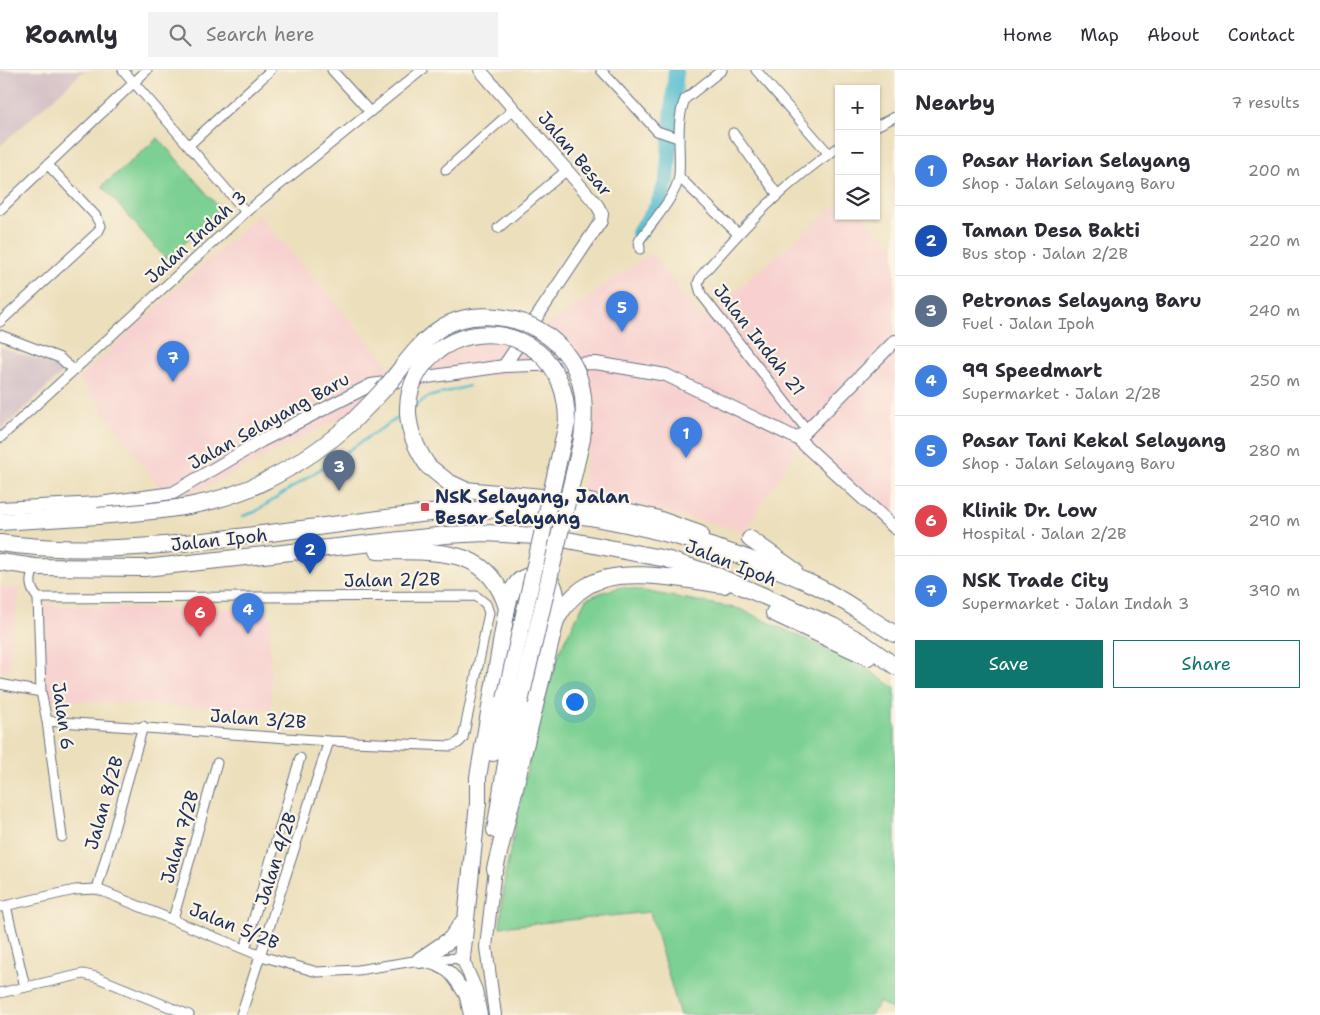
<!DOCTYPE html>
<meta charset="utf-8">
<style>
:root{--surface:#fff;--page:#f2f2f3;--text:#2b2b33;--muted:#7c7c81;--line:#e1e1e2;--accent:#0f766e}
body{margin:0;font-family:"Shantell Sans",sans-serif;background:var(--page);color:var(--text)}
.controls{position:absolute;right:15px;top:15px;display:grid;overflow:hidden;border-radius:0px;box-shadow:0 1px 4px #0004}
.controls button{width:45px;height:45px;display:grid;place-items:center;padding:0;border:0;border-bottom:1px solid var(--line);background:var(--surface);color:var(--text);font:25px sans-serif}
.you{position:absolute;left:574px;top:631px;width:18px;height:18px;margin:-12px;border:4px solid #fff;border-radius:50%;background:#1a73e8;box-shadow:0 0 0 8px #1a73e833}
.badge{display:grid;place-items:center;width:32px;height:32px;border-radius:50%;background:var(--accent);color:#fff;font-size:16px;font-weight:700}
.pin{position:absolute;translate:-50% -41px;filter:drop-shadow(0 1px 2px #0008)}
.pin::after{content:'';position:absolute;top:26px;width:18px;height:15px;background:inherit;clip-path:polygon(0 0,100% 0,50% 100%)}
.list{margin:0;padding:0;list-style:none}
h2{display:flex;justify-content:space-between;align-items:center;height:65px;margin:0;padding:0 20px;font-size:21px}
h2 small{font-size:16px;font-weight:400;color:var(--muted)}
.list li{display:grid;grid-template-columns:32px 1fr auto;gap:15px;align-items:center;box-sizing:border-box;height:70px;padding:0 20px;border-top:1px solid var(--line)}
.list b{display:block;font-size:19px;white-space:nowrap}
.list p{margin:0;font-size:16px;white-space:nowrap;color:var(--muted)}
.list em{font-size:16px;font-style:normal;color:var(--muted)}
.actions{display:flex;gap:10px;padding:15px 20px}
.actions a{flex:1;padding:11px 0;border:1px solid var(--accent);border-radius:0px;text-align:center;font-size:18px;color:var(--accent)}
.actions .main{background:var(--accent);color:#fff}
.icon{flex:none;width:28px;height:28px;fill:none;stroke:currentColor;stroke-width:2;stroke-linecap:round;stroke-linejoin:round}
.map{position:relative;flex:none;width:895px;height:945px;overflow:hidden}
header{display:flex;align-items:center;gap:30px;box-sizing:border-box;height:70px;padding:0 25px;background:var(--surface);border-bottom:1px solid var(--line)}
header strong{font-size:24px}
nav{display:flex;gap:28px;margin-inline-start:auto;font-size:18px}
.search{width:350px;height:45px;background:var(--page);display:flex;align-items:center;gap:12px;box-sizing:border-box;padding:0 18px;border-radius:0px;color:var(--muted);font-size:19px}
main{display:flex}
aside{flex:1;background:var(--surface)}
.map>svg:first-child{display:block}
.built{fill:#f7d0cf}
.industrial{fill:#d2bec5}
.green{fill:#7cd093;stroke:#4c8078}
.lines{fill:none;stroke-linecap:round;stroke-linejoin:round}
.stream{stroke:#52bccf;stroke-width:2.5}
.river{stroke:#52bccf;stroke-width:16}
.street-casing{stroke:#646d7f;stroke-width:11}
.secondary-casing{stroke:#646d7f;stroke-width:14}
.highway-casing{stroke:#646d7f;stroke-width:18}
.street{stroke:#fff;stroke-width:9}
.secondary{stroke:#fff;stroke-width:12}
.highway{stroke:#fff;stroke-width:16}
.highway-bridge-casing{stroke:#646d7f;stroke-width:18;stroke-linecap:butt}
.highway-bridge{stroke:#fff;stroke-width:16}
.poi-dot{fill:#d1495b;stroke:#fcf5e5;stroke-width:2}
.labels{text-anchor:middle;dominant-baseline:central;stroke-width:4.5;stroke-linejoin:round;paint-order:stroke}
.street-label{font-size:18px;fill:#1b2f5e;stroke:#fcf5e5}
.poi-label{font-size:18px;font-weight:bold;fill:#1b2f5e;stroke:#fcf5e5;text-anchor:start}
</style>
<header>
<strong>Roamly</strong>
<div class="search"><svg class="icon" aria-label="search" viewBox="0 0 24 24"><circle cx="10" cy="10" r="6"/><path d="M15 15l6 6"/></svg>Search here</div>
<nav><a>Home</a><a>Map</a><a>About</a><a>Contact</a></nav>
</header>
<main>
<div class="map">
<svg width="895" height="945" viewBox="0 0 895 945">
<rect width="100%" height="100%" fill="#fcf5e5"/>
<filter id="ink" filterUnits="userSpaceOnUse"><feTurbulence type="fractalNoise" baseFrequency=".02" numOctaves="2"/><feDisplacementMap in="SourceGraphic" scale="10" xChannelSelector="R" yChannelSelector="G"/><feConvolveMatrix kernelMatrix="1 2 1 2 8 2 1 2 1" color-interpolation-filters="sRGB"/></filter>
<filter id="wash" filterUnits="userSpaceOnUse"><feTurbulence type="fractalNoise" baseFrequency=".0096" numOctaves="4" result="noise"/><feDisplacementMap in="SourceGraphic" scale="20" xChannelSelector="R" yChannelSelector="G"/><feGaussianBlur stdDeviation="1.12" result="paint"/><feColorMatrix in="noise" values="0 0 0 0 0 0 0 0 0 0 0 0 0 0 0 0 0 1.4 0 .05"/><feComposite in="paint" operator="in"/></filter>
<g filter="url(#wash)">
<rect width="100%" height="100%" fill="#ecdfbc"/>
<g class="built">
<path d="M 839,133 L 839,146 L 863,146 L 895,179 L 895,464 L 857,428 L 797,380 L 744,461 L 581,422 L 596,338 L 588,303 L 526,301 L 396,319 L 206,417 L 169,431 L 79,308 L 259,145 L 390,297 L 546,257 L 651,183 L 703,249 Z"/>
<path d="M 0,516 L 20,518 L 8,602 L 0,601 Z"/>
<path d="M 35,536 L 269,540 L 272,640 L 46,630 Z"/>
</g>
<g class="industrial">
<path d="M 0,0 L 85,0 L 0,76 Z"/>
<path d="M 0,277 L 50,294 L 63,302 L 0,361 Z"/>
</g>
<g class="green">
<path d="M 158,68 L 222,141 L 166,189 L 102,116 Z"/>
<path d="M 622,517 L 740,539 L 861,595 L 895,618 L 895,941 L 879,932 L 871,945 L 680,945 L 650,842 L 500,857 L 505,806 L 536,656 L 560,580 L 586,529 L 603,522 Z"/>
</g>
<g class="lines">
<g class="stream">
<path d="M 415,336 L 428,327 L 469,316"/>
<path d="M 243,446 L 255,442 L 402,345"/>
</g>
<path class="river" d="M 639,163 L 657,137 L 667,110 L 676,0"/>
</g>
</g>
<g filter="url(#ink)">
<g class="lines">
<defs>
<g id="street">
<path d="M 123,0 L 246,142"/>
<path d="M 332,0 L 370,42"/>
<path d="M 601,0 L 657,61 L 678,68"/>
<path d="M 756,0 L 829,84"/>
<path d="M 876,56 L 895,47"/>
<path d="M 733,63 L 777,124"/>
<path d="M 189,75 L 271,0"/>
<path d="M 446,100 L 514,39"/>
<path d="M 679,107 L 738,164"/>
<path d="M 0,140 L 147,0"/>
<path d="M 498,158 L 567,100"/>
<path d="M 640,179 L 639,171 C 650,155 677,125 679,106 C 681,80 675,54 685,29 L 722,0"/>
<path d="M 0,252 L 98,162 L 101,156 L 95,145 L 48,95"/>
<path d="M 0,265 L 60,288 L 73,300"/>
<path d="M 807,360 L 701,224 L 698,213 L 701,206 C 743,158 785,112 839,77"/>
<path d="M 0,368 L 246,142 L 422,0"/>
<path d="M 35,497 C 29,509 29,518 38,528"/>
<path d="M 38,528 L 476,526 L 486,534 L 489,543 L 463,668 L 458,673 L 451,676 L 329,671 L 47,651"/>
<path d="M 38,528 L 41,622 L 47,651 L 62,767"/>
<path d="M 0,614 L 41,622"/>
<path d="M 97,819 L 143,656"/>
<path d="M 6,836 L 25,917"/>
<path d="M 0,837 L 75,820 L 97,819 L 261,886 L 317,902 L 358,900 L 420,890 L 462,888"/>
<path d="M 173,849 L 217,693"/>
<path d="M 245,879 L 300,688"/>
<path d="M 0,923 L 83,904 L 96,907 L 189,945"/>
<path d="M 241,945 L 329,671"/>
</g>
<g id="secondary">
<path d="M 480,0 L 597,135 L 602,144 L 601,151 L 504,296"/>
<path d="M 798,369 L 895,271"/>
<path d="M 0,438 L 99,433 L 173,423 L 261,371 L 371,315 L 504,296 L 596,293 L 666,305 L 798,369 L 895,458"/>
<path d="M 495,799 L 486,877 L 495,945"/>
<path d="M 462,888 L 476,920 L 481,945"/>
<path d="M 420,890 C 448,897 451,901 466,926"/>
<path d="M 464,918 L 470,945"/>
</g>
<g id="highway">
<path d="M 428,396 L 448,412 L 465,420 L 585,431 L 655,448 L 700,464"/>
<path d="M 0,452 L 98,446"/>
<path d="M 750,469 L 794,500"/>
<path d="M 0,473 C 110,489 231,467 341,454 C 401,446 461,437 521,440 C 611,443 729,477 812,514 C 841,527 868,548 895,564"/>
<path d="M 377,481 C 433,483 488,473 507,538 L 478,707 L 478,733 L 462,888"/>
<path d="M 0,492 L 35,497 L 145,498 L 446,465 L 485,463 L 552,467 L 666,489 L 713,504 L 833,556 L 863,573 L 895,596"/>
<path d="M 507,538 C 509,530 510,523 515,516 C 523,503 545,499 553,515 C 558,525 556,538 556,549"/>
<path d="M 774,543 L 868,587"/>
<path d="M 493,683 L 505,629"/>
<path d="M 495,760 L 508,681 L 520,632"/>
<path d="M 495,799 L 556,550 C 564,536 573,524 587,516 C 620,495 687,510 724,515"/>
<path d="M 420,890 L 451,869 L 464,851"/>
</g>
</defs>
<use href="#street" class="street-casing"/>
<use href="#secondary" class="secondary-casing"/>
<use href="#highway" class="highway-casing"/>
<use href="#street" class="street"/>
<use href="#secondary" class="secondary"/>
<use href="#highway" class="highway"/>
<defs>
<g id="highway-bridge">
<path d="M 428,396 C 417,380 409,363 408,343 C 406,275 487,241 538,282 C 560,300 567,325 567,353 L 505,629"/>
<path d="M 98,446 C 157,441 214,438 267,410 C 297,395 327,375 352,352 C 365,339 379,325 391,311 C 422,272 442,241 497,247 C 517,249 534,255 549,267 C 584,294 587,329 582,369 L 520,632"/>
</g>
</defs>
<use href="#highway-bridge" class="highway-bridge-casing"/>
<use href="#highway-bridge" class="highway-bridge"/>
</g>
</g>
<rect class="poi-dot" x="420" y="432" width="10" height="10" rx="2.5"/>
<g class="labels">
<g class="street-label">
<text transform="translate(575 84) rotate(50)">Jalan Besar</text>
<text transform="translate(196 167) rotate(-42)">Jalan Indah 3</text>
<text transform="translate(759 270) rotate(52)">Jalan Indah 21</text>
<text transform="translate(269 351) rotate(-29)">Jalan Selayang Baru</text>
<text transform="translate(219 470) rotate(-6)">Jalan Ipoh</text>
<text transform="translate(731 493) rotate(22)">Jalan Ipoh</text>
<text transform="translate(392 510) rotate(-1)">Jalan 2/2B</text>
<text transform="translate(63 646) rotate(82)">Jalan 6</text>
<text transform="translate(258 649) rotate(4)">Jalan 3/2B</text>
<text transform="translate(104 733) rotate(-74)">Jalan 8/2B</text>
<text transform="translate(180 767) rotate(-74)">Jalan 7/2B</text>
<text transform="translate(276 789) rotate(-72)">Jalan 4/2B</text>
<text transform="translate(234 856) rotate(22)">Jalan 5/2B</text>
</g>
<g class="poi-label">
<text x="435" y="427">NSK Selayang, Jalan<tspan x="435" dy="21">Besar Selayang</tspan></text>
</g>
</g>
</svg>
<div class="controls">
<button>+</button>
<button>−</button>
<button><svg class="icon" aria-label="layers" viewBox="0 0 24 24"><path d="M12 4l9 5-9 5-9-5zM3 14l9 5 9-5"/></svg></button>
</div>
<div class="you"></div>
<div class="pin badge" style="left:686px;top:388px;background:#3f7fe0">1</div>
<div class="pin badge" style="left:310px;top:504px;background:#1a4fb4">2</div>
<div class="pin badge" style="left:339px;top:421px;background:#5c6f8a">3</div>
<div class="pin badge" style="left:248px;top:564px;background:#3f7fe0">4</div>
<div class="pin badge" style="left:622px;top:262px;background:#3f7fe0">5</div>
<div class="pin badge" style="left:200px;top:567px;background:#e0444e">6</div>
<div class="pin badge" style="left:173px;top:312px;background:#3f7fe0">7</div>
</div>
<aside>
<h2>Nearby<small>7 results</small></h2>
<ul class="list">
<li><span class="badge" style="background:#3f7fe0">1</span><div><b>Pasar Harian Selayang</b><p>Shop · Jalan Selayang Baru</p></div><em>200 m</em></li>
<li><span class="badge" style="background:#1a4fb4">2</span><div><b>Taman Desa Bakti</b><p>Bus stop · Jalan 2/2B</p></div><em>220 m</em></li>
<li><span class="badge" style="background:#5c6f8a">3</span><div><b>Petronas Selayang Baru</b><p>Fuel · Jalan Ipoh</p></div><em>240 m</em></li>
<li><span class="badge" style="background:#3f7fe0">4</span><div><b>99 Speedmart</b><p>Supermarket · Jalan 2/2B</p></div><em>250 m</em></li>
<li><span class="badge" style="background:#3f7fe0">5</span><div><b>Pasar Tani Kekal Selayang</b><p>Shop · Jalan Selayang Baru</p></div><em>280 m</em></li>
<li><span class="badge" style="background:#e0444e">6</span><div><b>Klinik Dr. Low</b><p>Hospital · Jalan 2/2B</p></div><em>290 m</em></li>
<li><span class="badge" style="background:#3f7fe0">7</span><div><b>NSK Trade City</b><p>Supermarket · Jalan Indah 3</p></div><em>390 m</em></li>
</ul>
<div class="actions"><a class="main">Save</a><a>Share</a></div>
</aside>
</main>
